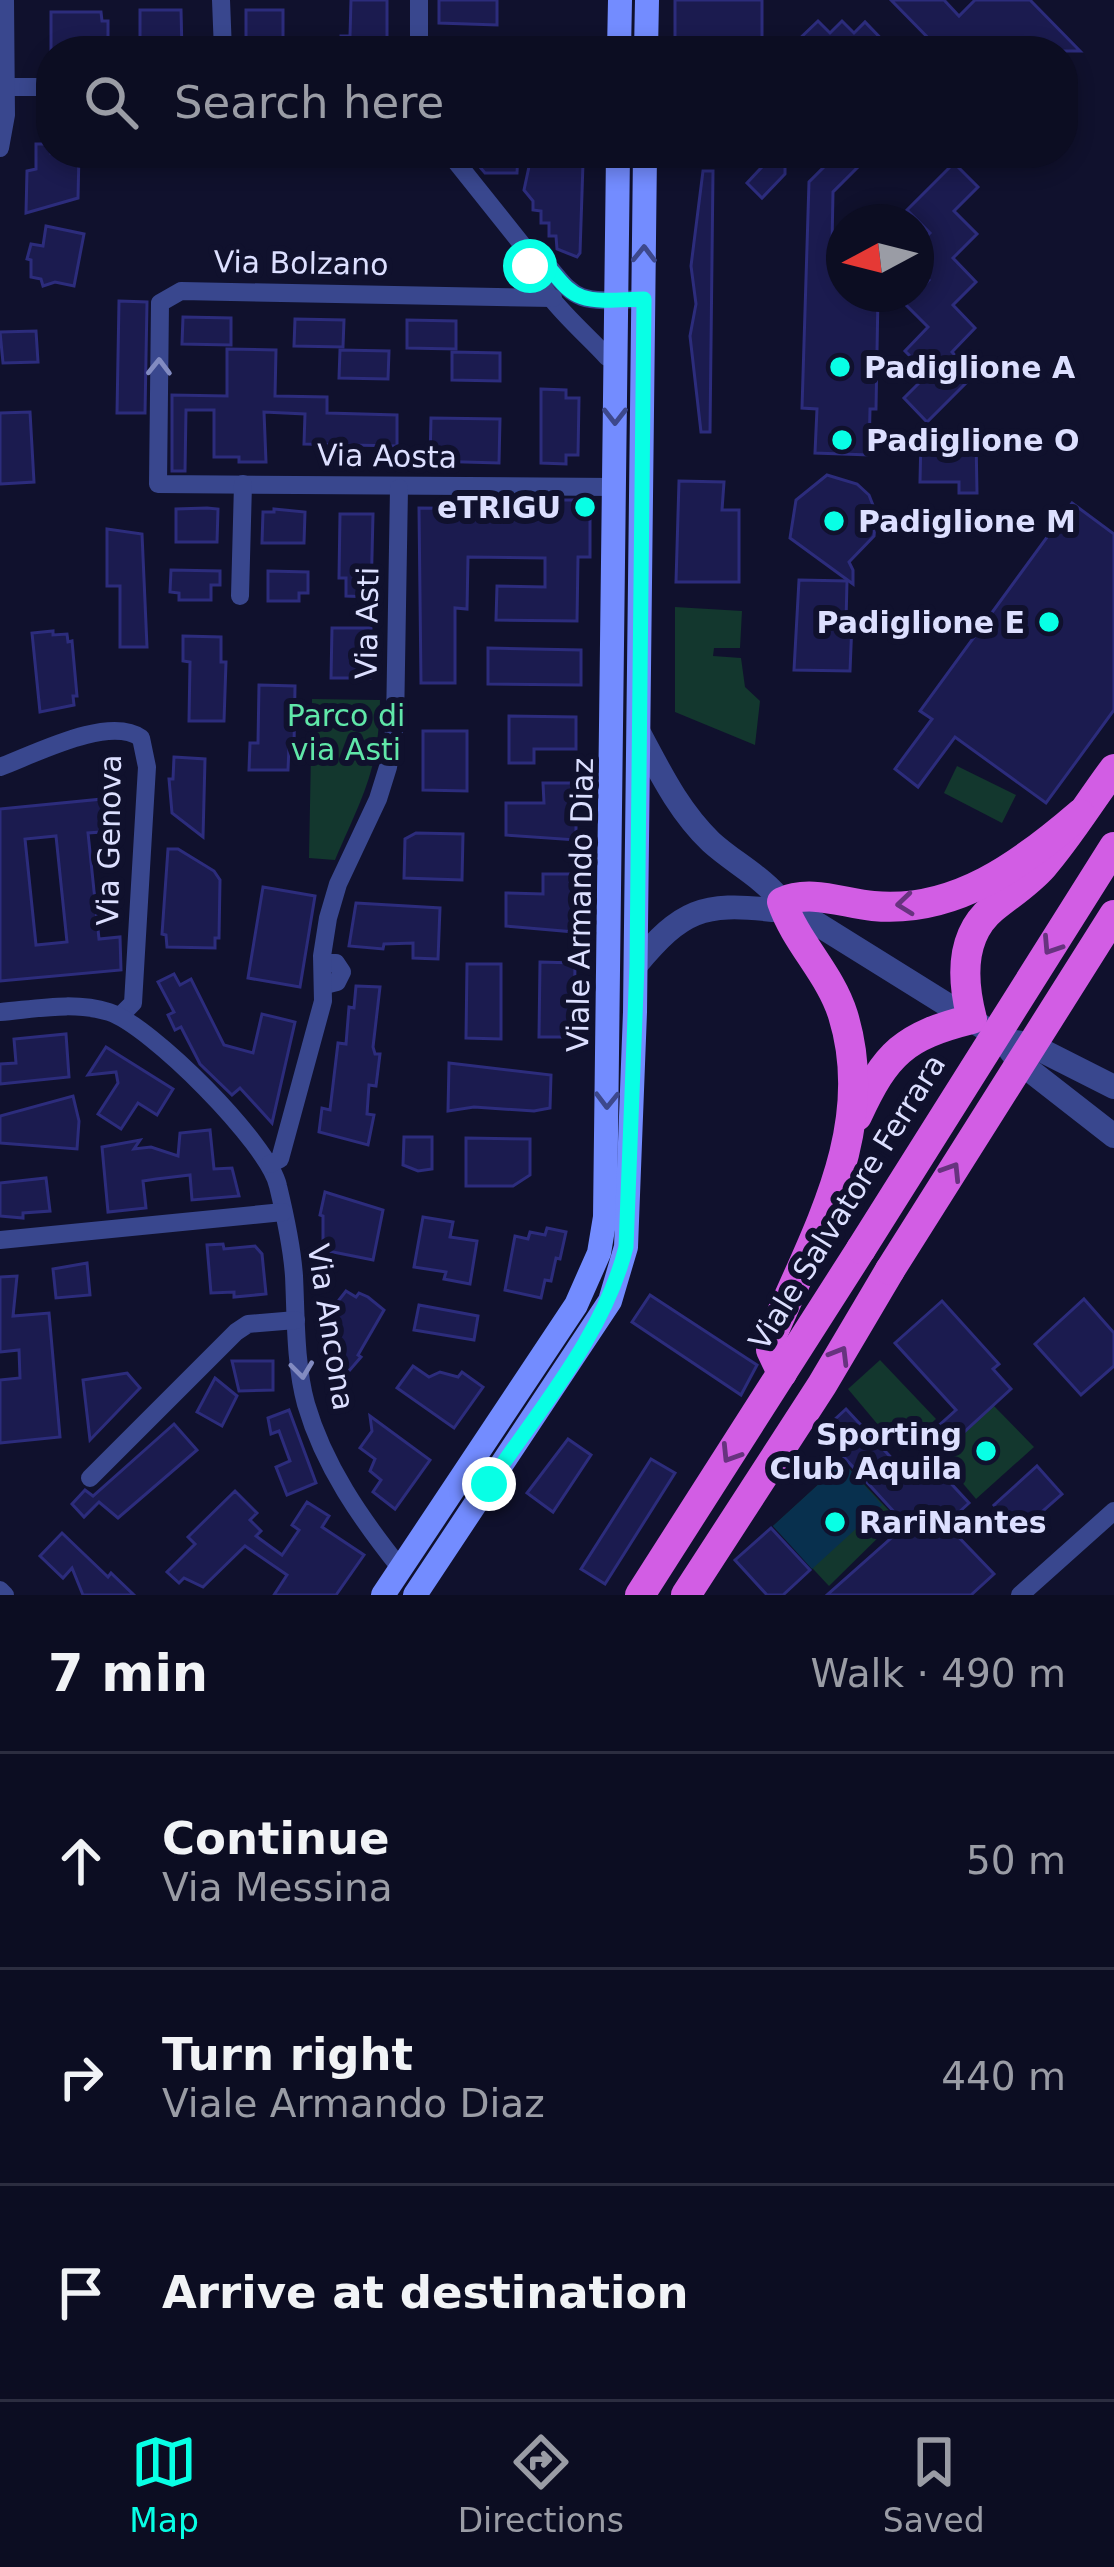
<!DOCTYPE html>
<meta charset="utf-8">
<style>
:root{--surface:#0c0d22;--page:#1a1b2f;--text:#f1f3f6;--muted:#9a9ca5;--line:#2c2d40;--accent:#08ffe5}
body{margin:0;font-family:"DejaVu Sans",sans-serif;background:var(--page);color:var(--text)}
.compass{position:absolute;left:826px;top:204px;width:108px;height:108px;border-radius:50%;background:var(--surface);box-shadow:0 6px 18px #0003;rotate:263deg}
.stop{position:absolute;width:36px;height:36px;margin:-27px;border:9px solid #08ffe5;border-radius:50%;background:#fff}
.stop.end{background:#08ffe5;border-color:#fff;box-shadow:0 3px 12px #0008}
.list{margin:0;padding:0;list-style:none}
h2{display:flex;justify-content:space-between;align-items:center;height:156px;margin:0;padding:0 48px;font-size:51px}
h2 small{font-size:39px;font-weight:400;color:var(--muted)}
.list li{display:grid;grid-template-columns:78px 1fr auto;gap:36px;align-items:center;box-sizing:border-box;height:216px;padding:0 48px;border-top:3px solid var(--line)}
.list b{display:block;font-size:45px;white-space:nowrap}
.list p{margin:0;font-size:39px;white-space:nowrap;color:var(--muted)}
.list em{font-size:39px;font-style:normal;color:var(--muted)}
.icon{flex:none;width:66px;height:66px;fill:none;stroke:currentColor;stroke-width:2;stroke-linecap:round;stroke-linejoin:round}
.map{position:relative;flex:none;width:1114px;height:1595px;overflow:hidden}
.search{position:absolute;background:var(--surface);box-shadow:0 6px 18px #0003;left:36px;right:36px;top:36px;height:132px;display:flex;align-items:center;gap:30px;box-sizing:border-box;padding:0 42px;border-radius:48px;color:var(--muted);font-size:45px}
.sheet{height:804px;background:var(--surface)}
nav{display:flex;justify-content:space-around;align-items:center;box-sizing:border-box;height:168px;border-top:3px solid var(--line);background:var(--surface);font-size:33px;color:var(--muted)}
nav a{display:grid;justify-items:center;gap:6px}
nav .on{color:var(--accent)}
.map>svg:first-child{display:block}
.green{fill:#13372e}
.water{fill:#08304e}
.building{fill:#1b1b4f;stroke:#2c2c7c;stroke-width:3;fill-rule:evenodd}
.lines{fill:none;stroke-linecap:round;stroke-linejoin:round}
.minor{stroke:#39478e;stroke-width:18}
.tertiary{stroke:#39478e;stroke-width:24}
.secondary{stroke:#738cff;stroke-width:24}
.trunk{stroke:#d25de4;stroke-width:30}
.trunk-bridge{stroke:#d25de4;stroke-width:30}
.oneway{stroke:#3d488c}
.oneway2{stroke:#828bc1}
.oneway3{stroke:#67337f}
.route{stroke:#08ffe5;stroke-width:15}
.poi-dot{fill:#08ffe5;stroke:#10112d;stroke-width:4.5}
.labels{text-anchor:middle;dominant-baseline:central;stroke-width:12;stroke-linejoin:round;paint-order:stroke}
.street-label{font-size:30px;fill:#dcdfff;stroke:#10112d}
.poi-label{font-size:30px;font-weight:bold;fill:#dcdfff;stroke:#10112d;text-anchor:start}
.park-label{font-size:30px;fill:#60e7a9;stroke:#10112d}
</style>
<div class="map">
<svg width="1114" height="1595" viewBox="0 0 1114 1595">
<rect width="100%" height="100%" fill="#10112d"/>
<g class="green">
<path d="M 675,607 L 742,611 L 740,648 L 714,648 L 713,656 L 741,658 L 745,687 L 760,701 L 755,745 L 675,712 Z"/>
<path d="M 312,699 L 380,700 C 379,771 362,797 335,860 L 309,858 Z"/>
<path d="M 957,766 L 1016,795 L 1002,823 L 944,793 Z"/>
<path d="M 880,1360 L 936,1419 L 900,1451 L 848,1389 Z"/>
<path d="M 993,1405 L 1034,1447 L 976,1499 L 939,1455 Z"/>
<path d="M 843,1462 L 897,1519 L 829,1586 L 773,1526 Z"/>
</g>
<path class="water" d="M 843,1462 L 882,1505 L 812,1569 L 773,1526 Z"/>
<g class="building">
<path d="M 351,0 L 387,0 L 387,51 L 341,51 L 341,36 L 350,36 Z"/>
<path d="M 439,0 L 497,0 L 497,25 L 439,23 Z"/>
<rect x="675" y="0" width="87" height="51"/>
<path d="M 891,0 L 944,0 L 959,16 L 975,0 L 1030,0 L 1080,51 L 941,51 Z"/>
<path d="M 140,10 L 181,10 L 182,51 L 140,51 Z"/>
<rect x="246" y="10" width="37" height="41"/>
<path d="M 51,12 L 101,12 L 102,21 L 108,21 L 108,51 L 51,51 Z"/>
<path d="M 818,21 L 830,33 L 842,21 L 854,33 L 865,22 L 893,51 L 870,51 L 864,45 L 858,51 L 847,51 L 841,45 L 834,51 L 801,51 L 794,44 Z"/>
<path d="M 36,144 L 51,144 L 51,153 L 79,153 L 78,198 L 26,213 L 27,171 L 36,169 Z"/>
<path d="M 468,153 L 518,153 L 517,173 L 485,173 Z"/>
<path d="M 775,153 L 785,153 L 785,174 L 762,198 L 747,183 Z"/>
<path d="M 838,153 L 872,153 L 833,192 L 832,244 L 844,244 L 844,294 L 878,294 L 876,409 L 870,409 L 869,455 L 815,453 L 817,409 L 802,408 L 809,182 Z"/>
<path d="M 530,162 L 583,163 L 580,253 L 577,257 L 557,249 L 556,236 L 549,236 L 549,223 L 541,223 L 541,211 L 533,210 L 533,201 L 524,190 Z"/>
<path d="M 954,163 L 978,187 L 954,211 L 977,234 L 953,258 L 976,282 L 953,305 L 975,328 L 952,352 L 974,375 L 927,422 L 904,398 L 928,374 L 905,351 L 928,327 L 905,304 L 929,280 L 916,267 L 916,247 L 930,233 L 907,210 Z"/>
<path d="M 703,171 L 713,171 L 710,432 L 701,432 L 690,336 L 696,304 L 691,266 Z"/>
<path d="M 46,226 L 84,234 L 74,286 L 55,282 L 43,286 L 41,279 L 31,277 L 31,260 L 27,259 L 31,244 L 43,246 Z"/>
<path d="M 119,301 L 147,302 L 145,413 L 117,413 Z"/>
<path d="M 183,317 L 231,318 L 231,345 L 182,344 Z"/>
<path d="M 295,319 L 344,320 L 343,347 L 294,346 Z"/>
<path d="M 407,320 L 456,321 L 456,349 L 407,348 Z"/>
<path d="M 36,331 L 38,362 L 3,363 L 0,332 Z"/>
<path d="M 227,349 L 276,350 L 275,396 L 327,397 L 327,413 L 397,415 L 397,446 L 304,444 L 305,414 L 264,412 L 266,462 L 239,462 L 239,457 L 214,457 L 214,410 L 186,410 L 185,471 L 172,471 L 172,395 L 227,396 Z"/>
<path d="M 340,350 L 389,351 L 388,379 L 339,378 Z"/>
<path d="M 452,352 L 500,353 L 500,381 L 452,380 Z"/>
<path d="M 541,389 L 566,390 L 566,398 L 579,398 L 578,455 L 566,455 L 566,464 L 541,463 Z"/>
<path d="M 30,412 L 34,482 L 0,484 L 0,413 Z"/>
<path d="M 431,418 L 500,419 L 499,463 L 430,461 Z"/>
<path d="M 921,437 L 976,438 L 977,493 L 959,493 L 959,482 L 920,482 Z"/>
<path d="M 827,475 L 857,484 L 869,495 L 876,513 L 874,536 L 849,562 L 853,570 L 853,584 L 790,538 L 796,500 Z"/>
<path d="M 679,481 L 724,482 L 722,510 L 739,510 L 739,582 L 676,582 Z"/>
<path d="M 541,500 L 590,500 L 590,557 L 578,557 L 577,621 L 496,620 L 497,586 L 545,587 L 545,558 L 468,557 L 467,609 L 455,608 L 455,683 L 421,683 L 419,508 L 541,509 Z"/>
<path d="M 1072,503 L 1114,534 L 1114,710 L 1046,803 L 955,737 L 918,787 L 895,769 L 932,719 L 920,711 Z"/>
<path d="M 207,508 L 218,509 L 217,542 L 176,542 L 176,509 Z"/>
<path d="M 274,509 L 305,512 L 304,543 L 262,543 L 263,512 L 274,512 Z"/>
<path d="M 340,514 L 373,514 L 371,597 L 346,596 L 346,578 L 339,578 Z"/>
<path d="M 107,529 L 142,534 L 147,647 L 120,647 L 120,586 L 107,586 Z"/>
<path d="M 171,570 L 220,571 L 220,585 L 211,585 L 211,600 L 179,600 L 179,593 L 170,592 Z"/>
<path d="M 268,571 L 308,572 L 308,593 L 299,593 L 299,601 L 268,601 Z"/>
<path d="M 799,580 L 847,581 L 846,622 L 852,622 L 850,671 L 794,670 Z"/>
<path d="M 332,628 L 371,628 L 370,678 L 331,678 Z"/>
<path d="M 53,631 L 53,635 L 67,634 L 68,642 L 72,641 L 77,696 L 73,696 L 74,705 L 40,712 L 32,633 Z"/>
<path d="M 183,636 L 221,637 L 221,662 L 226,662 L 224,721 L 189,721 L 190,662 L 183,661 Z"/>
<path d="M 488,648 L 581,650 L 581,685 L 488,684 Z"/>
<path d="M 259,685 L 295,686 L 294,746 L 289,746 L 288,770 L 249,770 L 250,743 L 258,743 Z"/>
<path d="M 509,716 L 576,717 L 576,749 L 534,749 L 534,763 L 509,763 Z"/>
<path d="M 423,731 L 467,731 L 467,791 L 423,790 Z"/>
<path d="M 174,757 L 205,759 L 203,837 L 172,813 L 169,779 L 173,779 Z"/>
<path d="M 543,783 L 576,783 L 576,840 L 506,835 L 506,803 L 544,803 Z"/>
<path d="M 113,798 L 116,831 L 88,833 L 99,939 L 120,937 L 121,970 L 0,981 L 0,809 ZM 56,836 L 67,942 L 36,945 L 25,839 Z"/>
<path d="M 416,833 L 463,834 L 462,880 L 404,878 L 405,839 Z"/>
<path d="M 168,849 L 178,849 L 214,871 L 220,880 L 219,938 L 215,938 L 215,948 L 167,947 L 166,935 L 162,934 Z"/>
<path d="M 543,874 L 576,874 L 575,932 L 506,926 L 506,893 L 543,894 Z"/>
<path d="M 263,887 L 315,896 L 300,987 L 248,978 Z"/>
<path d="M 356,903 L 440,908 L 438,959 L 413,958 L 413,943 L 384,944 L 383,949 L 349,946 Z"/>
<path d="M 540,962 L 575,963 L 574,1037 L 539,1037 Z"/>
<path d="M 467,964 L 501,964 L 501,1039 L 466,1038 Z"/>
<path d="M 174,974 L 180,985 L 191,979 L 224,1045 L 253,1053 L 262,1014 L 295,1022 L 272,1123 L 240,1088 L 232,1095 L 200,1064 L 181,1027 L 175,1030 L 168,1015 L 174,1012 L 158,982 Z"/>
<path d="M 356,986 L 380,987 L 373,1047 L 375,1054 L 380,1054 L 376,1086 L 369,1085 L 367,1114 L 374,1115 L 368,1145 L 319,1132 L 322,1108 L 330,1110 L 338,1043 L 346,1044 L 349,1007 L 354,1008 Z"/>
<path d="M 66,1034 L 69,1077 L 0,1084 L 0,1064 L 16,1063 L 14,1039 Z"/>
<path d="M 106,1047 L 173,1089 L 157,1115 L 138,1103 L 121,1129 L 98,1114 L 118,1083 L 116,1072 L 88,1075 Z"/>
<path d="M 449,1063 L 551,1075 L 550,1108 L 534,1111 L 474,1107 L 448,1111 Z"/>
<path d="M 73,1096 L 79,1121 L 77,1149 L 0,1143 L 0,1116 Z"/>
<path d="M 210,1130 L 214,1169 L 232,1168 L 239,1196 L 192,1200 L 190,1175 L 156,1179 L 143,1181 L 146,1208 L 108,1212 L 102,1147 L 140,1140 L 134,1149 L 151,1147 L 178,1156 L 180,1133 Z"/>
<path d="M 404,1137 L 432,1137 L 432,1169 L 418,1171 L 403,1165 Z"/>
<path d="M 466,1138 L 530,1139 L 530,1175 L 513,1186 L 466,1186 Z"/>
<path d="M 46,1178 L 50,1211 L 23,1213 L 23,1218 L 0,1216 L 0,1183 Z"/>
<path d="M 325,1192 L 383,1210 L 373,1260 L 323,1250 L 323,1216 L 320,1215 Z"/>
<path d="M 423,1217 L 453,1222 L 450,1237 L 477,1241 L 470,1284 L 444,1279 L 446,1272 L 414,1267 Z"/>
<path d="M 547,1228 L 566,1232 L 560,1259 L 556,1258 L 551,1281 L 545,1280 L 541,1298 L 505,1290 L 515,1236 L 528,1239 L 530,1232 L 545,1235 Z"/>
<path d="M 223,1244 L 224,1249 L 255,1246 L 262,1254 L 266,1294 L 234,1297 L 234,1292 L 211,1293 L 207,1245 Z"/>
<path d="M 87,1263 L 90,1295 L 56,1298 L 53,1269 Z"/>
<path d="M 17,1276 L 13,1316 L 49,1313 L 60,1437 L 0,1443 L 0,1380 L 20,1378 L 19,1350 L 0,1352 L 0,1277 Z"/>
<path d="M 346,1291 L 356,1297 L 359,1293 L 368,1297 L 384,1310 L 358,1355 L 361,1357 L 349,1371 L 327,1354 L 336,1342 L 327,1330 L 331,1315 L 328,1314 Z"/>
<path d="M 650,1295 L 757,1365 L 741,1395 L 632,1322 Z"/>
<path d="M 1084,1299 L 1114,1333 L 1114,1366 L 1081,1395 L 1035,1344 Z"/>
<path d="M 942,1301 L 999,1364 L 993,1369 L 1011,1389 L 939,1455 L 925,1438 L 956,1410 L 895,1343 Z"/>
<path d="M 419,1305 L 478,1316 L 474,1340 L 414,1330 Z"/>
<path d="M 232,1361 L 273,1361 L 273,1390 L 239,1391 Z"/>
<path d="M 413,1366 L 429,1377 L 440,1372 L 458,1377 L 462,1372 L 483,1387 L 454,1428 L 397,1388 Z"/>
<path d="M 127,1373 L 140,1388 L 90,1440 L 83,1380 Z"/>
<path d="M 215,1378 L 237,1396 L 222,1426 L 197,1412 Z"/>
<path d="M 846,1409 L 912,1480 L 931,1462 L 969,1503 L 946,1524 L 994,1574 L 971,1595 L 827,1595 L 906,1525 L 821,1432 Z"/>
<path d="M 289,1410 L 316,1483 L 287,1495 L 276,1467 L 290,1461 L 279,1431 L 271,1434 L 268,1418 Z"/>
<path d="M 370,1416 L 430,1460 L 395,1509 L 373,1492 L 381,1480 L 370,1471 L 375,1459 L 360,1448 L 372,1431 Z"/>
<path d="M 174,1424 L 197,1450 L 118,1518 L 99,1502 L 84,1517 L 72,1504 L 85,1490 L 93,1496 Z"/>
<path d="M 568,1439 L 591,1455 L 553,1512 L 527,1493 Z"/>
<path d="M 651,1459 L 675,1473 L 605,1584 L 581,1569 Z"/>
<path d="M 1037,1466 L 1062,1494 L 1019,1532 L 994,1505 Z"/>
<path d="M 235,1491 L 257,1513 L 250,1520 L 261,1531 L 256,1536 L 282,1555 L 299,1530 L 292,1525 L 307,1502 L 329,1516 L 322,1527 L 364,1555 L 336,1595 L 274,1595 L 287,1575 L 245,1546 L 203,1587 L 184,1578 L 179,1583 L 167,1572 L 195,1544 L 188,1537 Z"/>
<path d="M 771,1528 L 810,1570 L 783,1595 L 767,1595 L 735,1560 Z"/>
<path d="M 62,1533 L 108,1577 L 111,1573 L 134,1595 L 83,1595 L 72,1568 L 63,1578 L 40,1556 Z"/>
</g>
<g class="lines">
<g class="minor">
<path d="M 221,0 L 223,51"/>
<path d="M 419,51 L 419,0"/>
<path d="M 0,87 L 51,87"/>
<path d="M 0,148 L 6,115 L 5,0"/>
<path d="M 449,153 L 528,252 C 533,291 582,329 607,357 L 616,360"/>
<path d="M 528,252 C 551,259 559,289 582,297 C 599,303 625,299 644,299"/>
<path d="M 553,298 L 181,291 L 160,303 L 158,484 L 615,487"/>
<path d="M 240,596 L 243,484"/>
<path d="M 0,767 C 35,754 109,715 141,738 L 147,767 L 133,1003 L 120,1016"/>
<path d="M 323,963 L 336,963 L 342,972 L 337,982 L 325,985"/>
<path d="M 0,1012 C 36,1009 74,1001 109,1012 C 150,1025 269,1144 278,1186 C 285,1215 292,1247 294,1276 C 296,1317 295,1364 306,1404 C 324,1466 361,1519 401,1569"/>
<path d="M 270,1164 L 280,1159 L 323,1001 L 322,956 L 328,918 L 338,884 L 378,799 L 388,767 L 395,725 L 399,488"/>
<path d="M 0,1240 L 283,1212"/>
<path d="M 90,1478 L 236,1332 L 248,1324 L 296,1320"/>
<path d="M 0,1590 L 5,1595"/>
<path d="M 1020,1595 L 1114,1511"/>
</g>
<g class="tertiary">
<path d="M 639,733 C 660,772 678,810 711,842 C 734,863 763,877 782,902 L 1002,1039 L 1019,1062 L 1114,1136"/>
<path d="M 636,965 C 682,910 702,902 773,910 L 782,902"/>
<path d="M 1016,1042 L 1029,1044 L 1114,1087"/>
</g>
<g class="secondary">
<path d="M 619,51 L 620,0"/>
<path d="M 646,51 L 647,0"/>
<path d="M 383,1595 L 576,1305 L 599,1253 L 605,1217 L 618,153"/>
<path d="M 415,1595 L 610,1301 L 626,1247 L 635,1012 L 645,153"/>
</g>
<g class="trunk">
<path d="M 857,1116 C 886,1053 904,1036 972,1019 C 962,981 959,936 993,908 C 1010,894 1028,883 1043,866 C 1069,836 1090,801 1114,769"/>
<path d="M 782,1373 L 771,1350 L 773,1333 C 816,1231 878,1128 843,1015 C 830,973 796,943 782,902 C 810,889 843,903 873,906 C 955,914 1022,864 1080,814"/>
<path d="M 640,1595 L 861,1249"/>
<path d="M 686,1595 L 822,1385 L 890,1270"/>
</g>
<g class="trunk-bridge">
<path d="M 861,1249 L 1114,847"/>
<path d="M 890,1270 L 1114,915"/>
</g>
</g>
<defs><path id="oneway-chevron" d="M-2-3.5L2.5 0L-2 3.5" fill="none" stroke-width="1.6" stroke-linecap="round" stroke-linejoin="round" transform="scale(3)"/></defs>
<g class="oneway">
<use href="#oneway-chevron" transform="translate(644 254) rotate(-89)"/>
<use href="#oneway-chevron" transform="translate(615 416) rotate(90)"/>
<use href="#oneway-chevron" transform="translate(607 1100) rotate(91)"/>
</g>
<g class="oneway2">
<use href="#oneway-chevron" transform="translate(159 367) rotate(-89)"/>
<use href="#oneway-chevron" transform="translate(302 1370) rotate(83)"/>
</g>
<g class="oneway3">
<use href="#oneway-chevron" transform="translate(905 904) rotate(174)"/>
<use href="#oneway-chevron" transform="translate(1051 946) rotate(123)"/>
<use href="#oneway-chevron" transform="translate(952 1171) rotate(-58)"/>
<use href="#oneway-chevron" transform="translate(840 1355) rotate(-59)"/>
<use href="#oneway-chevron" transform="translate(730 1454) rotate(122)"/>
</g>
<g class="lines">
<path class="route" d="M 489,1484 C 539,1409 604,1335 626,1247 L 637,965 L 644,299 C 625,299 599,303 582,297 C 558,289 551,259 527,252 L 530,266"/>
</g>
<g class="poi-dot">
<circle cx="840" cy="367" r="12"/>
<circle cx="842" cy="440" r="12"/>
<circle cx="585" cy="507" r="12"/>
<circle cx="834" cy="521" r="12"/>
<circle cx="1049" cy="622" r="12"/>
<circle cx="986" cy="1451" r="12"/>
<circle cx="835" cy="1522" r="12"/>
</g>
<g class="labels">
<g class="street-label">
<text transform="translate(301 263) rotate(1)">Via Bolzano</text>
<text transform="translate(387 456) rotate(1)">Via Aosta</text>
<text transform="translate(367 623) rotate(-89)">Via Asti</text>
<text transform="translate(109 840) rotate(-89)">Via Genova</text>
<text transform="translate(580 905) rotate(-89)">Viale Armando Diaz</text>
<text transform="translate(847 1202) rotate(-58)">Viale Salvatore Ferrara</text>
<text transform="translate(331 1327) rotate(81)">Via Ancona</text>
</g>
<g class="poi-label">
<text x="864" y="367">Padiglione A</text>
<text x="866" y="440">Padiglione O</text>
<text x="561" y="507" text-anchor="end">eTRIGU</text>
<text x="858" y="521">Padiglione M</text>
<text x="1025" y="622" text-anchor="end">Padiglione E</text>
<text x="962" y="1434" text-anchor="end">Sporting<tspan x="962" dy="34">Club Aquila</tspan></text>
<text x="859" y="1522">RariNantes</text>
</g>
<g class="park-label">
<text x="346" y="715">Parco di<tspan x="346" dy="34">via Asti</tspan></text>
</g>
</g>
</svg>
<svg class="compass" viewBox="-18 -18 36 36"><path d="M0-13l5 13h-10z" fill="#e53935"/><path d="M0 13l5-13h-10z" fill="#9a9ca5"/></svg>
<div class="stop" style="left:530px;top:266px"></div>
<div class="stop end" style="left:489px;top:1484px"></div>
<div class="search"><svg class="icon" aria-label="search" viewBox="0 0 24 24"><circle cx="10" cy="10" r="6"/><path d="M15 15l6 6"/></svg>Search here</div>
</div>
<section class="sheet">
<h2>7 min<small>Walk · 490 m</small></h2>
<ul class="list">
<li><svg class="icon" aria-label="ahead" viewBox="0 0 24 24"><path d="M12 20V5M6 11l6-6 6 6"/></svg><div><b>Continue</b><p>Via Messina</p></div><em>50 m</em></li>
<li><svg class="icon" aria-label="right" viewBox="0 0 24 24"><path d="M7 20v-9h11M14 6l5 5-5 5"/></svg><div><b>Turn right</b><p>Viale Armando Diaz</p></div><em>440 m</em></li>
<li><svg class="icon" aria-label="arrive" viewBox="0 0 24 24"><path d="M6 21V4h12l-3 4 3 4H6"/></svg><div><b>Arrive at destination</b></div></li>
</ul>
</section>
<nav>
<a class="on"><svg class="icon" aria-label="map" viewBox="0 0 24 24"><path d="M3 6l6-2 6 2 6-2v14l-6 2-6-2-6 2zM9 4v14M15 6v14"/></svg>Map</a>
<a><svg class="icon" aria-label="directions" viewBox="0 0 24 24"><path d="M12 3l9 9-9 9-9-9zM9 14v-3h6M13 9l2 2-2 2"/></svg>Directions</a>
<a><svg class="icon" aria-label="saved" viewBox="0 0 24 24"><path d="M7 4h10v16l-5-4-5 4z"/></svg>Saved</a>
</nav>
